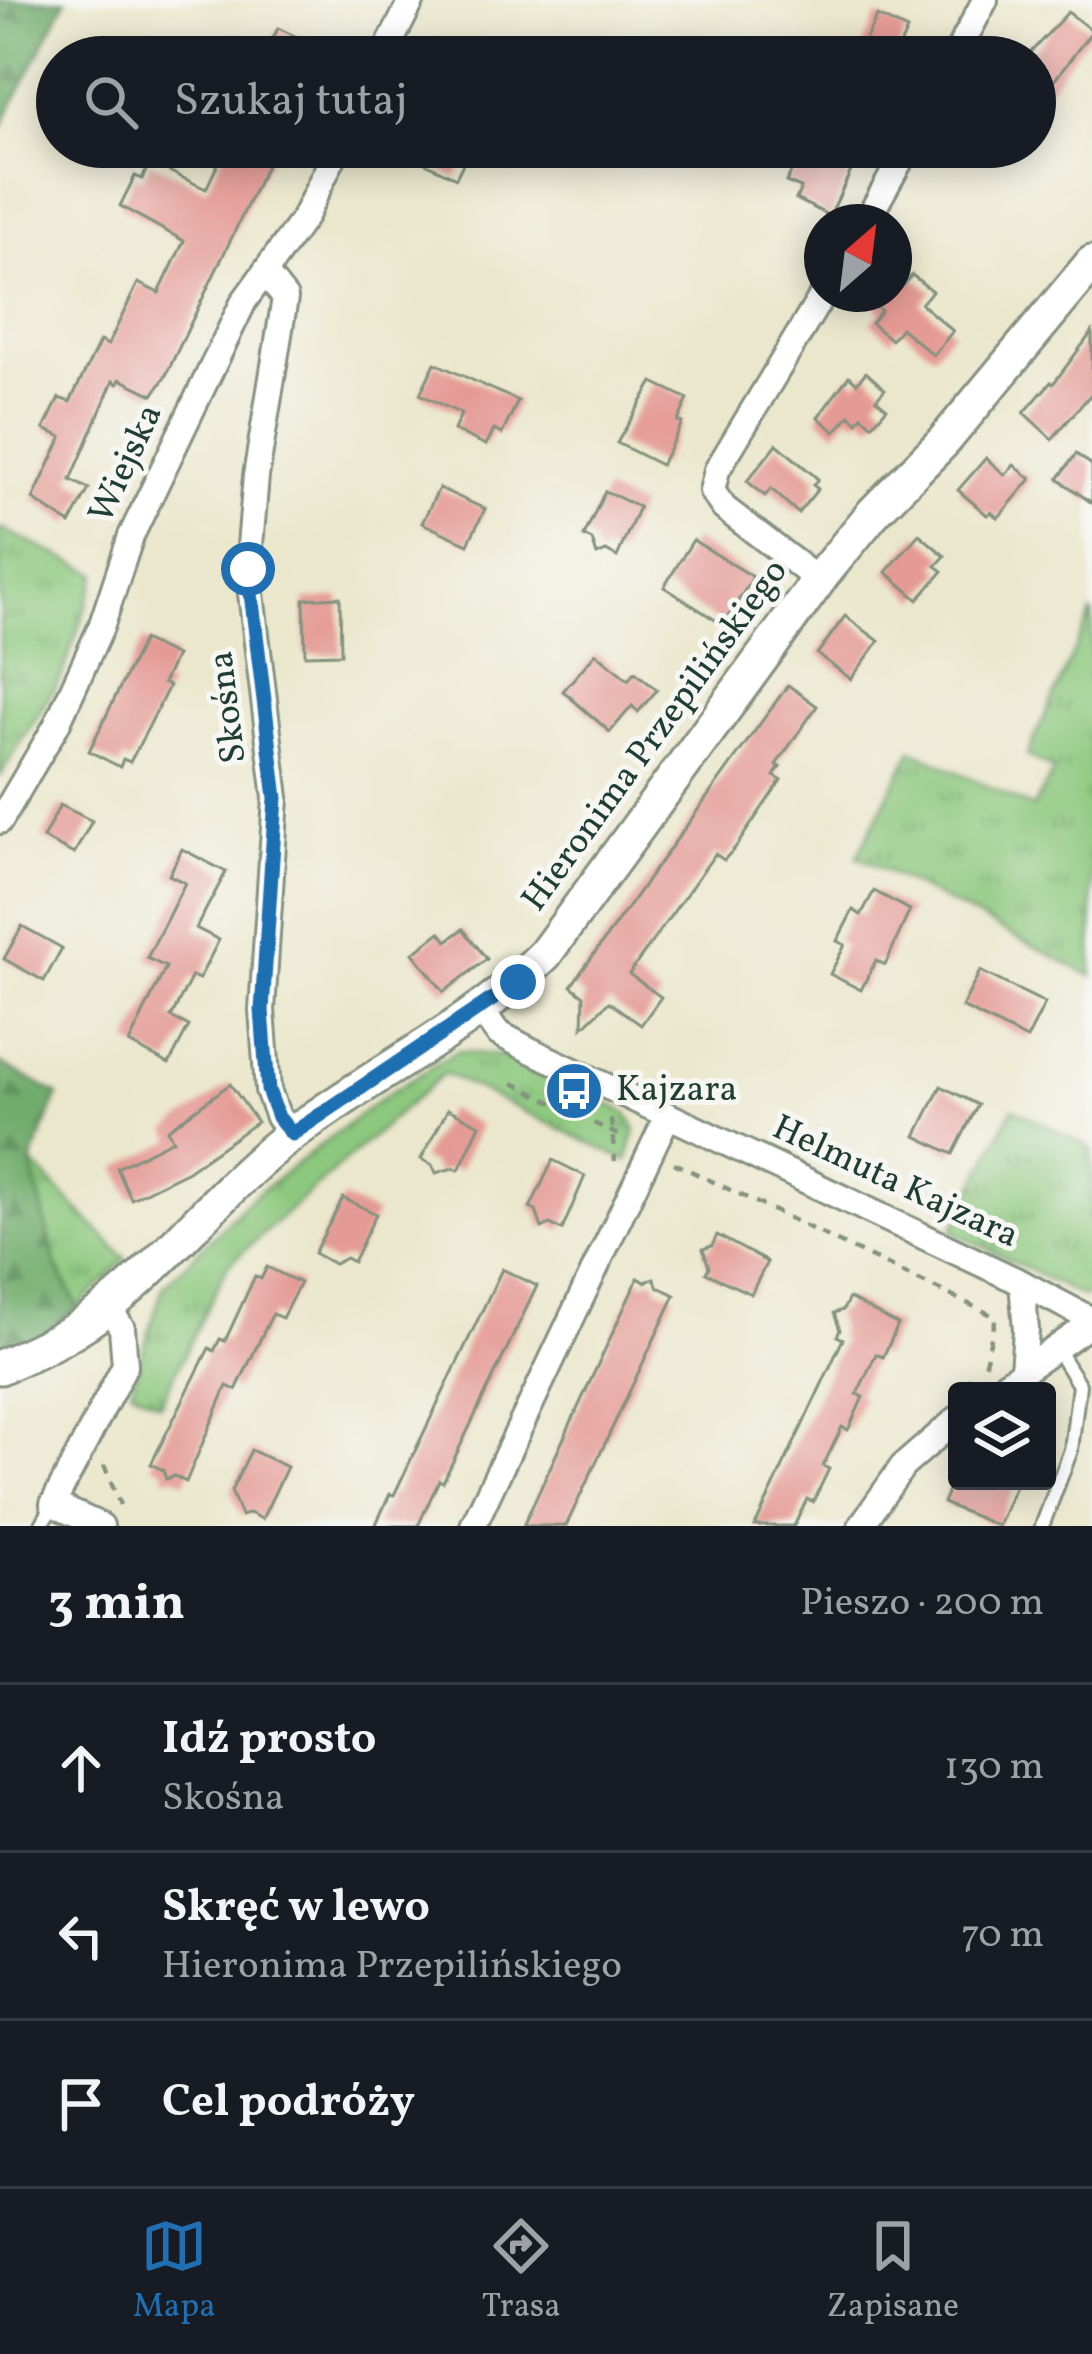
<!DOCTYPE html>
<html lang="pl">
<meta charset="utf-8">
<style>
:root{--surface:#171b24;--page:#20242c;--text:#f1f3f6;--muted:#9ea1a6;--line:#363941;--accent:#1f6fb2}
body{margin:0;font-family:Vollkorn,serif;background:var(--page);color:var(--text)}
.controls{position:absolute;right:36px;bottom:36px;display:grid;overflow:hidden;border-radius:12px;box-shadow:0 6px 30px #0003}
.controls button{width:108px;height:108px;display:grid;place-items:center;padding:0;border:0;border-bottom:3px solid var(--line);background:var(--surface);color:var(--text);font:60px sans-serif}
.compass{position:absolute;left:804px;top:204px;width:108px;height:108px;border-radius:50%;background:var(--surface);box-shadow:0 6px 30px #0003;rotate:28deg}
.stop{position:absolute;width:36px;height:36px;margin:-27px;border:9px solid #1f6fb2;border-radius:50%;background:#fff}
.stop.end{background:#1f6fb2;border-color:#fff;box-shadow:0 3px 12px #0008}
.list{margin:0;padding:0;list-style:none}
h2{display:flex;justify-content:space-between;align-items:center;height:156px;margin:0;padding:0 48px;font-size:51px}
h2 small{font-size:39px;font-weight:400;color:var(--muted)}
.list li{display:grid;grid-template-columns:78px 1fr auto;gap:36px;align-items:center;box-sizing:border-box;height:168px;padding:0 48px;border-top:3px solid var(--line)}
.list b{display:block;font-size:45px;white-space:nowrap}
.list p{margin:0;font-size:39px;white-space:nowrap;color:var(--muted)}
.list em{font-size:39px;font-style:normal;color:var(--muted)}
.icon{flex:none;width:66px;height:66px;fill:none;stroke:currentColor;stroke-width:2;stroke-linecap:round;stroke-linejoin:round}
.map{position:relative;flex:none;width:1092px;height:1526px;overflow:hidden}
.search{position:absolute;background:var(--surface);box-shadow:0 6px 30px #0003;left:36px;right:36px;top:36px;height:132px;display:flex;align-items:center;gap:30px;box-sizing:border-box;padding:0 42px;border-radius:66px;color:var(--muted);font-size:45px}
.sheet{height:660px;background:var(--surface)}
nav{display:flex;justify-content:space-around;align-items:center;box-sizing:border-box;height:168px;border-top:3px solid var(--line);background:var(--surface);font-size:33px;color:var(--muted)}
nav a{display:grid;justify-items:center;gap:6px}
nav .on{color:var(--accent)}
.map>svg:first-child{display:block}
.grass{fill:url(#grass-tufts);stroke:#568258;stroke-width:3}
.forest{fill:url(#forest-firs);stroke:#487450;stroke-width:3}
.building{fill:#e59b95}
.lines{fill:none;stroke-linecap:round;stroke-linejoin:round}
.service-casing{stroke:#859280;stroke-width:18}
.minor-casing{stroke:#859280;stroke-width:30}
.tertiary-casing{stroke:#859280;stroke-width:39}
.path{stroke:#859280;stroke-width:4.5;stroke-dasharray:9 9;stroke-linecap:butt}
.service{stroke:#fff;stroke-width:12}
.minor{stroke:#fff;stroke-width:24}
.tertiary{stroke:#fff;stroke-width:33}
.route{stroke:#1f6fb2;stroke-width:15}
.labels{text-anchor:middle;dominant-baseline:central;stroke-width:10;stroke-linejoin:round;paint-order:stroke}
.street-label{font-size:36px;fill:#1f3d34;stroke:#f6f6f2}
.poi-label{font-size:36px;fill:#1f3d34;stroke:#f6f6f2;text-anchor:start}
</style>
<div class="map">
<svg width="1092" height="1526" viewBox="0 0 1092 1526">
<defs>
<pattern id="grass-tufts" width="24" height="20" patternUnits="userSpaceOnUse" patternTransform="scale(3)"><rect width="24" height="20" fill="#8cc87d"/><path d="M3 7l-1-3M5 7V3M7 7l1-3M15 17l-1-3M17 17v-4M19 17l1-3" fill="none" stroke="#72a467"/></pattern>
<pattern id="forest-firs" width="22" height="20" patternUnits="userSpaceOnUse" patternTransform="scale(3)"><rect width="22" height="20" fill="#71ac6c"/><path d="M5 1l3.5 6h-7zM16 11l3.5 6h-7z" fill="#5c8d5a"/></pattern>
</defs>
<rect width="100%" height="100%" fill="#f6f6f2"/>
<filter id="ink" filterUnits="userSpaceOnUse"><feTurbulence type="fractalNoise" baseFrequency=".00833" numOctaves="2"/><feDisplacementMap in="SourceGraphic" scale="24" xChannelSelector="R" yChannelSelector="G"/><feConvolveMatrix kernelMatrix="1 2 1 2 8 2 1 2 1" color-interpolation-filters="sRGB"/></filter>
<filter id="wash" filterUnits="userSpaceOnUse"><feTurbulence type="fractalNoise" baseFrequency=".004" numOctaves="4" result="noise"/><feDisplacementMap in="SourceGraphic" scale="48" xChannelSelector="R" yChannelSelector="G"/><feGaussianBlur stdDeviation="2.7" result="paint"/><feColorMatrix in="noise" values="0 0 0 0 0 0 0 0 0 0 0 0 0 0 0 0 0 1.4 0 .05"/><feComposite in="paint" operator="in"/></filter>
<g filter="url(#wash)">
<rect width="100%" height="100%" fill="#ebe7cc"/>
<g class="grass">
<path d="M 0,528 L 97,574 L 62,676 L 0,776 Z"/>
<path d="M 1092,611 L 1092,976 L 857,856 L 912,750 L 1033,808 L 1054,770 L 1027,755 Z"/>
<path d="M 457,1051 L 520,1058 L 627,1113 L 636,1130 L 627,1161 L 444,1073 L 228,1265 L 160,1404 L 131,1389 L 163,1287 L 248,1201 L 382,1098 Z"/>
<path d="M 1013,1108 L 1092,1149 L 1092,1292 L 1083,1297 L 952,1231 Z"/>
<path d="M 31,1162 L 126,1259 L 78,1307 L 56,1265 Z"/>
</g>
<g class="forest">
<path d="M 0,0 L 66,0 L 0,129 Z"/>
<path d="M 0,1063 L 58,1095 L 31,1162 L 56,1265 L 78,1307 L 43,1334 L 0,1355 Z"/>
</g>
<g id="blocks">
<g class="building">
<path d="M 1068,12 L 1092,31 L 1035,106 L 1035,57 L 1029,54 Z"/>
<path d="M 877,16 L 907,30 L 895,57 L 857,57 Z"/>
<path d="M 278,28 L 339,57 L 264,57 Z"/>
<path d="M 226,147 L 275,147 L 165,377 L 153,395 L 120,379 L 118,384 L 113,381 L 71,480 L 89,489 L 70,524 L 33,499 L 62,437 L 44,429 L 59,398 L 70,402 L 100,341 L 108,345 L 138,283 L 159,293 L 184,241 L 120,206 L 135,176 L 142,179 L 150,162 L 206,189 Z"/>
<path d="M 393,147 L 471,147 L 456,178 Z"/>
<path d="M 804,147 L 862,147 L 830,216 L 796,199 L 801,188 L 786,182 Z"/>
<path d="M 912,275 L 932,291 L 921,304 L 953,331 L 933,355 L 901,328 L 891,340 L 871,323 L 881,311 L 875,306 L 885,294 L 894,294 L 895,282 L 901,287 Z"/>
<path d="M 1092,332 L 1092,393 L 1052,439 L 1024,413 L 1051,382 L 1053,384 Z"/>
<path d="M 435,363 L 518,401 L 502,434 L 494,430 L 486,445 L 454,430 L 461,414 L 420,394 Z"/>
<path d="M 866,372 L 885,389 L 876,399 L 887,408 L 872,425 L 862,416 L 857,422 L 850,415 L 835,432 L 818,417 L 849,376 L 857,383 Z"/>
<path d="M 653,382 L 688,399 L 678,421 L 682,423 L 661,465 L 617,443 Z"/>
<path d="M 777,444 L 818,479 L 813,485 L 818,489 L 798,513 L 771,489 L 765,496 L 747,481 Z"/>
<path d="M 1076,454 L 1092,465 L 1092,503 L 1058,479 Z"/>
<path d="M 986,458 L 1005,475 L 1014,465 L 1031,479 L 998,518 L 991,512 L 987,515 L 958,490 Z"/>
<path d="M 439,488 L 485,509 L 468,544 L 422,523 Z"/>
<path d="M 605,491 L 639,507 L 617,557 L 606,551 L 597,555 L 592,540 L 584,536 Z"/>
<path d="M 919,534 L 945,556 L 936,566 L 943,571 L 918,600 L 886,572 Z"/>
<path d="M 693,540 L 753,577 L 723,625 L 664,587 Z"/>
<path d="M 340,597 L 341,654 L 305,655 L 304,599 Z"/>
<path d="M 845,616 L 879,641 L 851,679 L 817,654 Z"/>
<path d="M 143,640 L 176,656 L 163,683 L 169,686 L 148,728 L 130,762 L 123,759 L 120,767 L 89,751 Z"/>
<path d="M 596,653 L 628,680 L 635,672 L 657,690 L 638,712 L 632,706 L 610,732 L 563,691 Z"/>
<path d="M 788,685 L 817,706 L 776,765 L 780,767 L 774,776 L 781,780 L 735,848 L 724,860 L 715,854 L 629,974 L 661,997 L 641,1025 L 609,1002 L 583,1027 L 584,996 L 571,986 Z"/>
<path d="M 60,805 L 92,821 L 74,854 L 43,838 Z"/>
<path d="M 182,849 L 226,872 L 196,928 L 219,940 L 199,979 L 192,976 L 171,1017 L 189,1026 L 169,1064 L 129,1043 L 166,967 L 147,958 L 185,883 L 169,875 Z"/>
<path d="M 874,891 L 910,910 L 885,965 L 876,960 L 861,990 L 830,974 L 845,945 L 837,941 L 853,910 L 861,915 Z"/>
<path d="M 22,926 L 62,948 L 44,981 L 4,959 Z"/>
<path d="M 463,929 L 487,959 L 444,992 L 413,953 L 440,932 L 447,941 Z"/>
<path d="M 980,971 L 1045,1003 L 1027,1039 L 962,1007 Z"/>
<path d="M 230,1084 L 257,1122 L 188,1171 L 131,1199 L 117,1168 L 173,1140 L 167,1130 Z"/>
<path d="M 941,1086 L 978,1105 L 953,1154 L 916,1136 Z"/>
<path d="M 448,1109 L 480,1125 L 459,1170 L 453,1168 L 436,1173 L 432,1165 L 421,1159 Z"/>
<path d="M 553,1160 L 585,1176 L 562,1230 L 550,1224 L 542,1228 L 536,1211 L 530,1208 Z"/>
<path d="M 343,1198 L 376,1214 L 353,1262 L 346,1258 L 334,1264 L 314,1253 Z"/>
<path d="M 717,1235 L 767,1262 L 751,1294 L 706,1273 L 709,1267 L 703,1249 L 712,1246 Z"/>
<path d="M 267,1267 L 300,1283 L 282,1318 L 273,1314 L 268,1323 L 236,1390 L 227,1386 L 186,1482 L 174,1476 L 166,1479 L 163,1470 L 151,1464 L 209,1348 L 214,1351 L 220,1339 L 225,1341 L 255,1276 L 261,1279 Z"/>
<path d="M 502,1269 L 537,1286 L 443,1482 L 439,1480 L 418,1526 L 375,1526 L 390,1494 L 394,1495 Z"/>
<path d="M 638,1278 L 645,1282 L 654,1278 L 658,1287 L 675,1295 L 566,1526 L 523,1526 Z"/>
<path d="M 849,1298 L 898,1325 L 883,1357 L 876,1354 L 857,1394 L 863,1397 L 848,1430 L 842,1427 L 823,1466 L 829,1469 L 813,1502 L 807,1499 L 794,1526 L 755,1526 L 843,1339 L 837,1336 L 840,1330 L 834,1313 L 843,1310 Z"/>
<path d="M 251,1450 L 287,1467 L 262,1519 L 250,1513 L 241,1516 L 231,1491 Z"/>
<path d="M 952,1481 L 1017,1481 L 998,1526 L 943,1503 Z"/>
</g>
</g>
</g>
<g filter="url(#ink)">
<use href="#blocks" fill-opacity="0" stroke="#859280" stroke-width="3"/>
<g class="lines">
<defs>
<g id="service">
<path d="M 41,1526 L 53,1505"/>
<path d="M 1042,1526 L 1071,1450 L 1079,1385 L 1056,1348"/>
</g>
<g id="minor">
<path d="M 383,57 L 412,0"/>
<path d="M 955,57 L 985,0"/>
<path d="M 866,222 L 908,147"/>
<path d="M 266,274 L 285,298 L 256,476 L 248,569 L 276,798 L 262,1010 L 268,1090 L 278,1117 L 292,1134"/>
<path d="M 818,580 L 724,508 L 712,491 L 717,470 L 823,294"/>
<path d="M 0,821 L 56,726 L 101,627 L 131,536 L 244,301 L 304,218 L 338,147"/>
<path d="M 480,1009 L 498,1033 L 530,1050 L 1022,1283 L 1092,1320"/>
<path d="M 1022,1283 L 1026,1330 L 1023,1371"/>
<path d="M 995,1391 L 1092,1323"/>
<path d="M 101,1526 L 53,1504 L 125,1365 L 122,1328 L 108,1307"/>
<path d="M 473,1526 L 667,1117"/>
<path d="M 861,1526 L 903,1466 L 957,1419"/>
</g>
<path id="tertiary" d="M 0,1367 C 39,1350 78,1332 111,1304 C 175,1252 226,1184 291,1135 C 374,1072 471,1028 545,954 L 824,573 L 874,512 L 944,441 L 1092,263"/>
</defs>
<use href="#service" class="service-casing"/>
<use href="#minor" class="minor-casing"/>
<use href="#tertiary" class="tertiary-casing"/>
<g class="path">
<path d="M 513,1083 L 626,1139"/>
<path d="M 611,1119 L 615,1161"/>
<path d="M 674,1163 L 996,1317 L 984,1367"/>
<path d="M 951,1392 L 971,1378"/>
<path d="M 104,1465 L 120,1505"/>
</g>
<use href="#service" class="service"/>
<use href="#minor" class="minor"/>
<use href="#tertiary" class="tertiary"/>
</g>
</g>
<g class="lines" filter="url(#ink)">
<path class="route" d="M 248,569 L 276,798 L 262,1010 L 268,1090 L 278,1117 L 292,1134 L 518,982"/>
</g>
<defs>
<symbol id="bus-disc" viewBox="-11 -11 22 22"><circle r="9.5" fill="#1f6fb2" stroke="#f6f6f2"/><path d="M-5-6H5V4H4V6H2V4H-2V6H-4V4H-5ZM-3.5-4V0h7V-4ZM-3.5 1.2v1.5H-2V1.2ZM2 1.2v1.5H3.5V1.2Z" fill="#fff"/></symbol>
</defs>
<g fill-rule="evenodd">
<use href="#bus-disc" x="541" y="1058" width="66" height="66"/>
</g>
<g class="labels">
<g class="street-label">
<text transform="translate(127 464) rotate(-65)">Wiejska</text>
<text transform="translate(229 707) rotate(-97)">Skośna</text>
<text transform="translate(656 736) rotate(-54)">Hieronima Przepilińskiego</text>
<text transform="translate(895 1183) rotate(25)">Helmuta Kajzara</text>
</g>
<g class="poi-label">
<text x="616" y="1091">Kajzara</text>
</g>
</g>
</svg>
<div class="controls">
<button><svg class="icon" aria-label="layers" viewBox="0 0 24 24"><path d="M12 4l9 5-9 5-9-5zM3 14l9 5 9-5"/></svg></button>
</div>
<svg class="compass" viewBox="-18 -18 36 36"><path d="M0-13l5 13h-10z" fill="#e53935"/><path d="M0 13l5-13h-10z" fill="#9ea1a6"/></svg>
<div class="stop" style="left:248px;top:569px"></div>
<div class="stop end" style="left:518px;top:982px"></div>
<div class="search"><svg class="icon" aria-label="search" viewBox="0 0 24 24"><circle cx="10" cy="10" r="6"/><path d="M15 15l6 6"/></svg>Szukaj tutaj</div>
</div>
<section class="sheet">
<h2>3 min<small>Pieszo · 200 m</small></h2>
<ul class="list">
<li><svg class="icon" aria-label="ahead" viewBox="0 0 24 24"><path d="M12 20V5M6 11l6-6 6 6"/></svg><div><b>Idź prosto</b><p>Skośna</p></div><em>130 m</em></li>
<li><svg class="icon" aria-label="left" viewBox="0 0 24 24"><path d="M17 20v-9H6M10 6l-5 5 5 5"/></svg><div><b>Skręć w lewo</b><p>Hieronima Przepilińskiego</p></div><em>70 m</em></li>
<li><svg class="icon" aria-label="arrive" viewBox="0 0 24 24"><path d="M6 21V4h12l-3 4 3 4H6"/></svg><div><b>Cel podróży</b></div></li>
</ul>
</section>
<nav>
<a class="on"><svg class="icon" aria-label="map" viewBox="0 0 24 24"><path d="M3 6l6-2 6 2 6-2v14l-6 2-6-2-6 2zM9 4v14M15 6v14"/></svg>Mapa</a>
<a><svg class="icon" aria-label="directions" viewBox="0 0 24 24"><path d="M12 3l9 9-9 9-9-9zM9 14v-3h6M13 9l2 2-2 2"/></svg>Trasa</a>
<a><svg class="icon" aria-label="saved" viewBox="0 0 24 24"><path d="M7 4h10v16l-5-4-5 4z"/></svg>Zapisane</a>
</nav>
